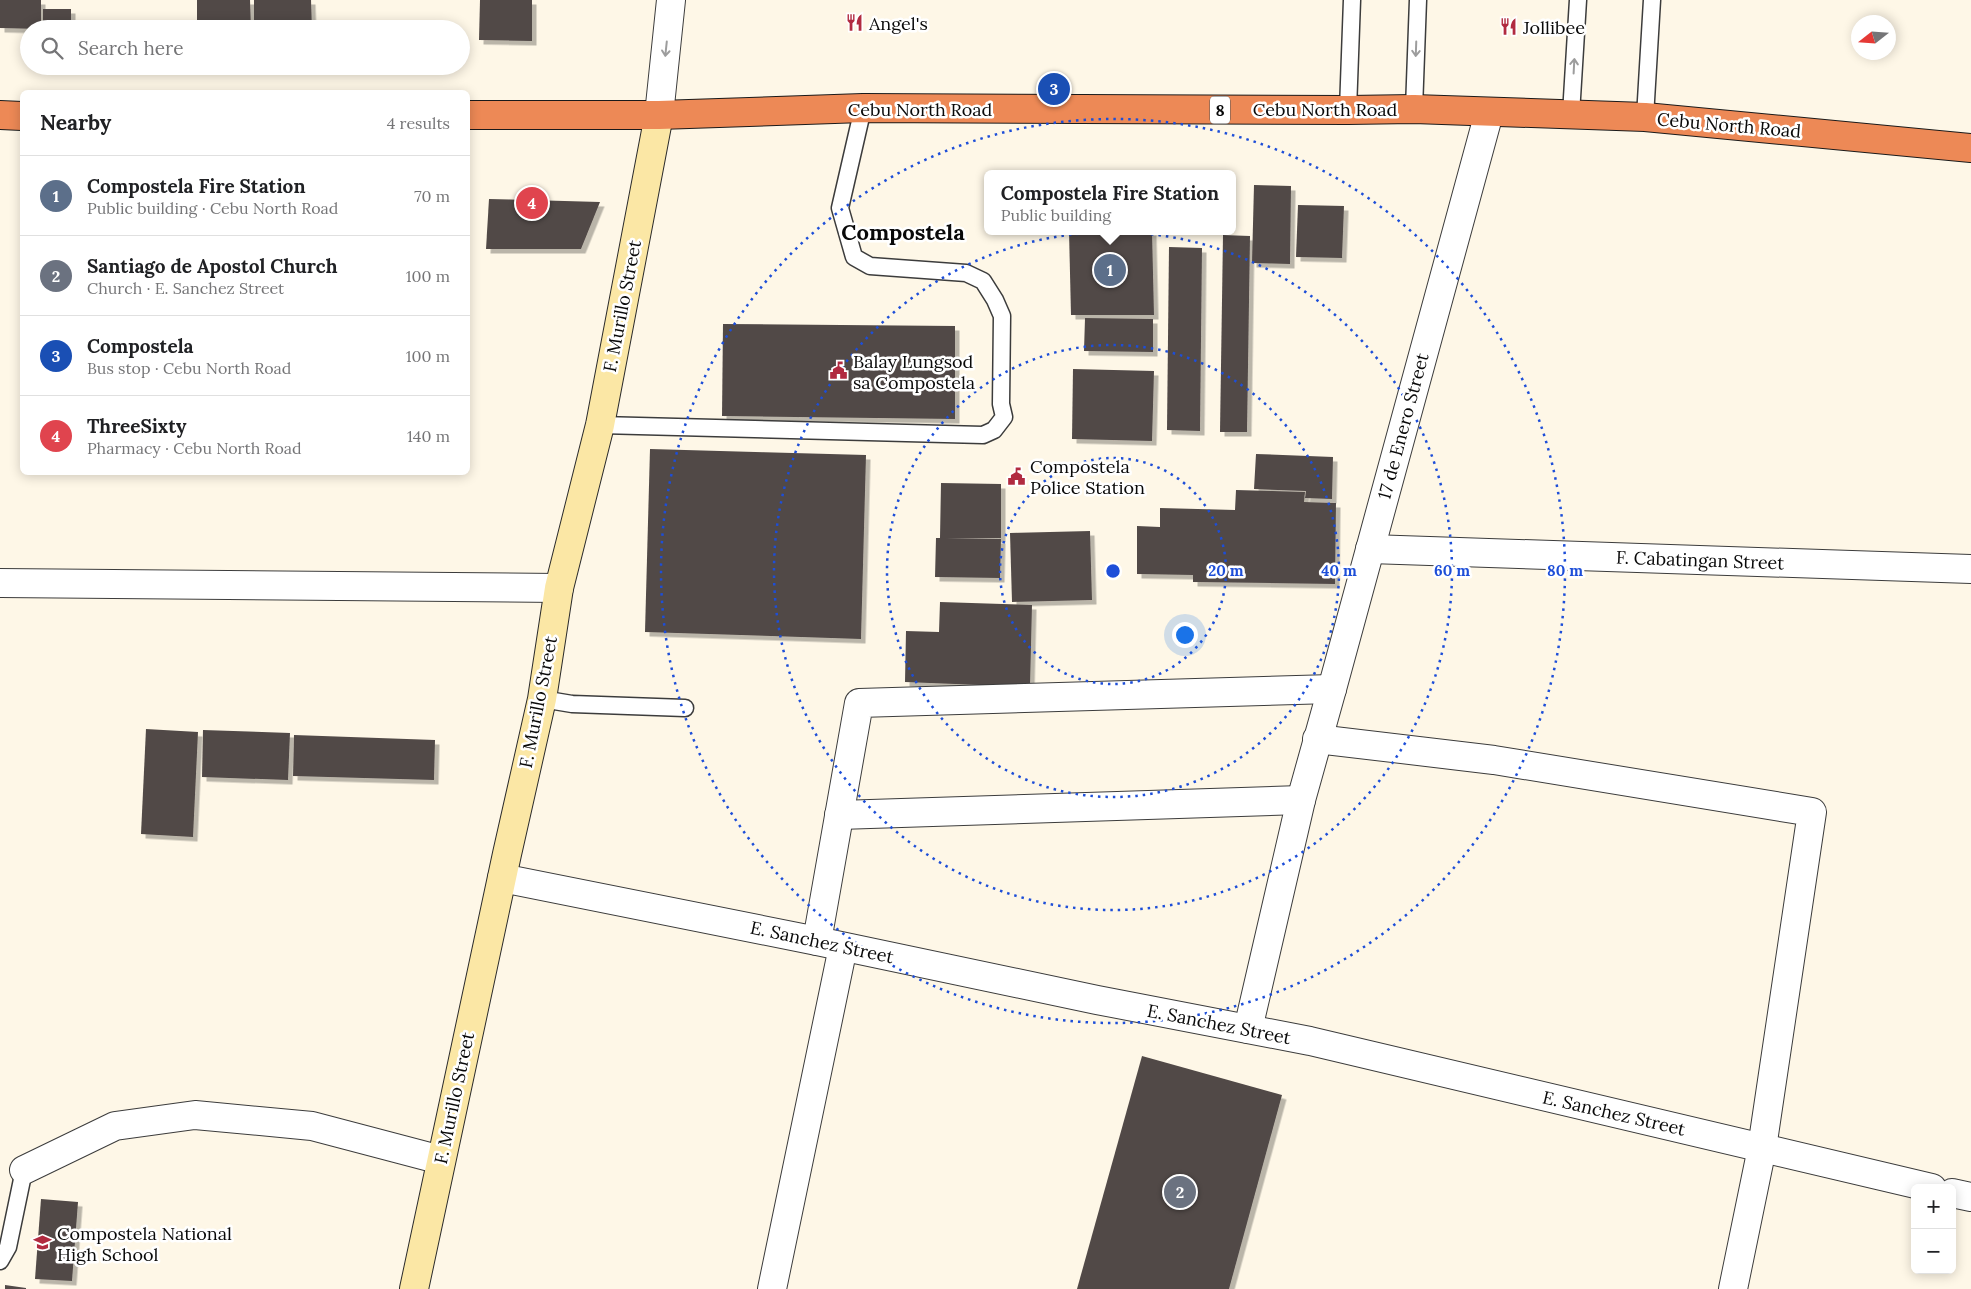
<!DOCTYPE html>
<meta charset="utf-8">
<style>
:root{--surface:#fff;--page:#f2f2f2;--text:#202124;--muted:#757577;--line:#e0e0e0;--accent:#ea580c}
body{margin:0;font-family:Lora,serif;background:var(--page);color:var(--text)}
.controls{position:absolute;right:15px;bottom:15px;display:grid;overflow:hidden;border-radius:8px;box-shadow:0 2px 12px #0003}
.controls button{width:45px;height:45px;display:grid;place-items:center;padding:0;border:0;border-bottom:1px solid var(--line);background:var(--surface);color:var(--text);font:25px sans-serif}
.compass{position:absolute;left:1851px;top:15px;width:45px;height:45px;border-radius:50%;background:var(--surface);box-shadow:0 2px 12px #0003;rotate:253deg}
.you{position:absolute;left:1184px;top:634px;width:18px;height:18px;margin:-12px;border:4px solid #fff;border-radius:50%;background:#1a73e8;box-shadow:0 0 0 8px #1a73e833}
.badge{display:grid;place-items:center;width:32px;height:32px;border-radius:50%;background:var(--accent);color:#fff;font-size:16px;font-weight:700}
.pin{position:absolute;translate:-50% -50%;border:2px solid #fff;box-shadow:0 1px 5px #0006}
.popup{position:absolute;left:984px;top:170px;width:252px;height:65px;box-sizing:border-box;display:grid;place-content:center;border-radius:8px;background:var(--surface);filter:drop-shadow(0 1px 4px #0005);font-size:16px;white-space:nowrap;color:var(--muted)}
.popup b{font-size:19px;color:var(--text)}
.popup::after{content:'';position:absolute;left:50%;top:100%;margin-left:-10px;border:10px solid transparent;border-top-color:var(--surface)}
.list{margin:0;padding:0;list-style:none}
h2{display:flex;justify-content:space-between;align-items:center;height:65px;margin:0;padding:0 20px;font-size:21px}
h2 small{font-size:16px;font-weight:400;color:var(--muted)}
.list li{display:grid;grid-template-columns:32px 1fr auto;gap:15px;align-items:center;box-sizing:border-box;height:80px;padding:0 20px;border-top:1px solid var(--line)}
.list b{display:block;font-size:19px;white-space:nowrap}
.list p{margin:0;font-size:16px;white-space:nowrap;color:var(--muted)}
.list em{font-size:16px;font-style:normal;color:var(--muted)}
.icon{flex:none;width:28px;height:28px;fill:none;stroke:currentColor;stroke-width:2;stroke-linecap:round;stroke-linejoin:round}
.map{position:relative;flex:none;width:1971px;height:1289px;overflow:hidden}
.search{position:absolute;background:var(--surface);box-shadow:0 2px 12px #0003;left:20px;top:20px;width:450px;height:55px;display:flex;align-items:center;gap:12px;box-sizing:border-box;padding:0 18px;border-radius:28px;color:var(--muted);font-size:19px}
.panel{position:absolute;background:var(--surface);box-shadow:0 2px 12px #0003;left:20px;top:90px;width:450px;height:385px;border-radius:8px}
.map>svg:first-child{display:block}
.building{fill:#514947;filter:url(#shadow)}
.lines{fill:none;stroke-linecap:round;stroke-linejoin:round}
.lane-casing{stroke:#3c3c3c;stroke-width:19}
.street-casing{stroke:#3c3c3c;stroke-width:30}
.secondary-casing{stroke:#2b2b2b;stroke-width:30}
.highway-casing{stroke:#1a1a1a;stroke-width:30}
.lane{stroke:#fff;stroke-width:16}
.street{stroke:#fff;stroke-width:28}
.secondary{stroke:#fbe7a5;stroke-width:28}
.highway{stroke:#ed8956;stroke-width:28}
.oneway{stroke:#9d9d9d}
.ring{fill:none;stroke:#1d4ed8;stroke-width:2.5;stroke-dasharray:2.5 5}
.labels{text-anchor:middle;dominant-baseline:central;stroke-width:5;stroke-linejoin:round;paint-order:stroke}
.shield{fill:#fff;stroke:#535353;stroke-width:1}
.shield-label{font-size:16px;font-weight:bold;fill:#090909}
.poi-label{font-size:18px;fill:#090909;stroke:#fff;text-anchor:start}
.street-label{font-size:18px;fill:#090909;stroke:#fff}
.district-label{font-size:22px;font-weight:bold;fill:#090909;stroke:#fff}
.centre{fill:#1d4ed8;stroke:#fff;stroke-width:2.5}
.ring-label{font-size:15px;text-anchor:middle;font-weight:bold;fill:#1d4ed8;stroke:#fff;stroke-width:5;stroke-linejoin:round;paint-order:stroke}
</style>
<div class="map">
<svg width="1971" height="1289" viewBox="0 0 1971 1289">
<defs>
<filter id="shadow"><feDropShadow dx="4.5" dy="4.5" stdDeviation="0" flood-color="#0004"/></filter>
</defs>
<rect width="100%" height="100%" fill="#fef7e7"/>
<g class="building">
<path d="M 0,0 L 41,0 L 41,29 L 0,28 Z"/>
<path d="M 197,0 L 250,0 L 251,29 L 197,29 Z"/>
<path d="M 254,0 L 311,0 L 312,29 L 254,29 Z"/>
<path d="M 480,0 L 532,0 L 532,41 L 479,40 Z"/>
<rect x="43" y="9" width="28" height="20"/>
<path d="M 1254,185 L 1291,186 L 1290,264 L 1252,263 Z"/>
<path d="M 489,199 L 600,202 L 581,249 L 486,249 Z"/>
<path d="M 1298,205 L 1344,206 L 1342,258 L 1296,257 Z"/>
<path d="M 1069,231 L 1152,231 L 1154,315 L 1071,315 Z"/>
<path d="M 1223,235 L 1250,236 L 1247,432 L 1220,432 Z"/>
<path d="M 1169,247 L 1202,248 L 1200,431 L 1167,430 Z"/>
<path d="M 1085,318 L 1153,319 L 1153,352 L 1084,351 Z"/>
<path d="M 723,324 L 955,326 L 955,419 L 722,416 Z"/>
<path d="M 1073,369 L 1154,371 L 1152,441 L 1072,439 Z"/>
<path d="M 650,449 L 866,455 L 861,639 L 645,632 Z"/>
<path d="M 1256,454 L 1333,457 L 1332,499 L 1305,498 L 1306,491 L 1254,489 Z"/>
<path d="M 941,483 L 1001,484 L 1001,538 L 946,538 L 1001,539 L 1000,578 L 935,577 L 936,538 L 940,538 Z"/>
<path d="M 1236,490 L 1305,492 L 1304,502 L 1336,503 L 1335,584 L 1193,582 L 1193,575 L 1137,574 L 1137,526 L 1160,527 L 1160,508 L 1235,510 Z"/>
<path d="M 1090,531 L 1092,600 L 1012,602 L 1010,533 Z"/>
<path d="M 940,602 L 1032,605 L 1030,687 L 905,682 L 906,631 L 939,632 Z"/>
<path d="M 146,729 L 198,732 L 193,837 L 141,834 Z"/>
<path d="M 203,730 L 290,733 L 288,780 L 202,777 Z"/>
<path d="M 294,735 L 435,740 L 434,780 L 293,776 Z"/>
<path d="M 1142,1056 L 1282,1095 L 1229,1289 L 1077,1289 Z"/>
<path d="M 41,1199 L 78,1202 L 72,1281 L 35,1279 Z"/>
<path d="M 5,1285 L 26,1288 L 26,1289 L 5,1289 Z"/>
</g>
<g class="lines">
<defs>
<g id="lane">
<path d="M 1414,109 L 1418,0"/>
<path d="M 1348,110 L 1352,0"/>
<path d="M 1571,114 L 1578,0"/>
<path d="M 1645,117 L 1652,0"/>
<path d="M 600,425 L 983,435 L 994,430 L 1004,417 L 1001,404 L 1002,316 L 995,300 L 983,281 L 966,273 L 870,266 L 854,257 L 840,208 L 863,108"/>
<path d="M 542,699 L 572,704 L 685,708"/>
<path d="M 0,1261 L 8,1247 L 24,1170"/>
</g>
<g id="street">
<path d="M 659,115 L 671,0"/>
<path d="M 1370,549 L 1971,569"/>
<path d="M 0,583 L 559,588"/>
<path d="M 1317,739 L 1494,760 L 1812,812 L 1762,1148 L 1733,1289"/>
<path d="M 839,815 L 1301,800"/>
<path d="M 502,878 L 817,941 L 1097,1000 L 1310,1041 L 1932,1188"/>
<path d="M 817,941 L 859,703 L 1332,689"/>
<path d="M 1248,1029 L 1301,800 L 1332,689 L 1489,113"/>
<path d="M 24,1170 L 115,1126 L 195,1115 L 312,1126 L 441,1160"/>
<path d="M 1952,1193 L 1971,1197"/>
<path d="M 772,1289 L 843,947"/>
</g>
<path id="secondary" d="M 414,1289 L 507,854 L 542,699 L 559,588 L 600,425 L 659,115"/>
<g id="highway">
<path d="M 0,115 L 22,116"/>
<path d="M 468,115 L 659,115 L 863,108 L 1348,110 L 1414,109 L 1645,117 L 1971,148"/>
</g>
</defs>
<use href="#lane" class="lane-casing"/>
<use href="#street" class="street-casing"/>
<use href="#secondary" class="secondary-casing"/>
<use href="#highway" class="highway-casing"/>
<use href="#lane" class="lane"/>
<use href="#street" class="street"/>
<use href="#secondary" class="secondary"/>
<use href="#highway" class="highway"/>
</g>
<defs><path id="oneway-shaft" d="M-6 0H5M1.5-3L5.5 0L1.5 3" fill="none" stroke-width="1.6" stroke-linecap="round" stroke-linejoin="round" transform="scale(1.25)"/></defs>
<g class="oneway">
<use href="#oneway-shaft" transform="translate(666 49) rotate(96)"/>
<use href="#oneway-shaft" transform="translate(1416 49) rotate(92)"/>
<use href="#oneway-shaft" transform="translate(1574 66) rotate(-87)"/>
</g>
<g class="ring">
<circle cx="1113" cy="571" r="113"/>
<circle cx="1113" cy="571" r="226"/>
<circle cx="1113" cy="571" r="339"/>
<circle cx="1113" cy="571" r="452"/>
</g>
<defs>
<symbol id="restaurant-bare" viewBox="-9 -9 18 18"><path d="M-5-6h1v4h1v-4h1v4h1v-4h1v5L-1.5 .5V6h-2V.5L-5-1ZM5-6V6H3V1.5H1.5Q1.5-4 5-6Z" fill="#b12a40" stroke="#fff" stroke-width="2.5" paint-order="stroke"/></symbol>
<symbol id="civic-bare" viewBox="-9 -9 18 18"><path d="M-.6-6.5H3V-4.5H.6V-3L4-1V1h2V6H-6V1h2V-1L-.6-3ZM-1.2 2.5V6h2.4V2.5Z" fill="#b12a40" stroke="#fff" stroke-width="2.5" paint-order="stroke"/></symbol>
<symbol id="school-bare" viewBox="-9 -9 18 18"><path d="M0-5L7-2L0 1L-7-2ZM-4 1L0 2.5L4 1V4Q0 6-4 4Z" fill="#b12a40" stroke="#fff" stroke-width="2.5" paint-order="stroke"/></symbol>
</defs>
<g fill-rule="evenodd">
<use href="#restaurant-bare" x="842" y="10" width="25" height="25"/>
<use href="#restaurant-bare" x="1496" y="14" width="25" height="25"/>
<use href="#civic-bare" x="826" y="358" width="25" height="25"/>
<use href="#civic-bare" x="1004" y="464" width="25" height="25"/>
<use href="#school-bare" x="30" y="1230" width="25" height="25"/>
</g>
<g class="labels">
<rect class="shield" x="1210" y="96.5" width="20" height="27" rx="4"/>
<g class="shield-label">
<text x="1220" y="110">8</text>
</g>
<g class="poi-label">
<text x="869" y="23">Angel's</text>
<text x="1523" y="27">Jollibee</text>
<text x="853" y="361">Balay Lungsod<tspan x="853" dy="21">sa Compostela</tspan></text>
<text x="1030" y="466">Compostela<tspan x="1030" dy="21">Police Station</tspan></text>
<text x="57" y="1233">Compostela National<tspan x="57" dy="21">High School</tspan></text>
</g>
<g class="street-label">
<text x="920" y="109">Cebu North Road</text>
<text x="1325" y="109">Cebu North Road</text>
<text transform="translate(1729 125) rotate(5)">Cebu North Road</text>
<text transform="translate(622 306) rotate(-79)">F. Murillo Street</text>
<text transform="translate(1403 426) rotate(-75)">17 de Enero Street</text>
<text transform="translate(1700 560) rotate(2)">F. Cabatingan Street</text>
<text transform="translate(538 702) rotate(-79)">F. Murillo Street</text>
<text transform="translate(822 942) rotate(12)">E. Sanchez Street</text>
<text transform="translate(1219 1024) rotate(11)">E. Sanchez Street</text>
<text transform="translate(454 1098) rotate(-78)">F. Murillo Street</text>
<text transform="translate(1614 1113) rotate(13)">E. Sanchez Street</text>
</g>
<g class="district-label">
<text x="903" y="232">Compostela</text>
</g>
</g>
<circle cx="1113" cy="571" r="8" class="centre"/>
<g class="ring-label">
<text x="1226" y="576">20 m</text>
<text x="1339" y="576">40 m</text>
<text x="1452" y="576">60 m</text>
<text x="1565" y="576">80 m</text>
</g>
</svg>
<div class="controls">
<button>+</button>
<button>−</button>
</div>
<svg class="compass" viewBox="-18 -18 36 36"><path d="M0-13l5 13h-10z" fill="#e53935"/><path d="M0 13l5-13h-10z" fill="#757577"/></svg>
<div class="you"></div>
<div class="pin badge" style="left:1110px;top:270px;background:#5c6f8a">1</div>
<div class="popup"><b>Compostela Fire Station</b>Public building</div>
<div class="pin badge" style="left:1180px;top:1192px;background:#6b7280">2</div>
<div class="pin badge" style="left:1054px;top:89px;background:#1a4fb4">3</div>
<div class="pin badge" style="left:532px;top:203px;background:#e0444e">4</div>
<div class="search"><svg class="icon" aria-label="search" viewBox="0 0 24 24"><circle cx="10" cy="10" r="6"/><path d="M15 15l6 6"/></svg>Search here</div>
<section class="panel">
<h2>Nearby<small>4 results</small></h2>
<ul class="list">
<li><span class="badge" style="background:#5c6f8a">1</span><div><b>Compostela Fire Station</b><p>Public building · Cebu North Road</p></div><em>70 m</em></li>
<li><span class="badge" style="background:#6b7280">2</span><div><b>Santiago de Apostol Church</b><p>Church · E. Sanchez Street</p></div><em>100 m</em></li>
<li><span class="badge" style="background:#1a4fb4">3</span><div><b>Compostela</b><p>Bus stop · Cebu North Road</p></div><em>100 m</em></li>
<li><span class="badge" style="background:#e0444e">4</span><div><b>ThreeSixty</b><p>Pharmacy · Cebu North Road</p></div><em>140 m</em></li>
</ul>
</section>
</div>
